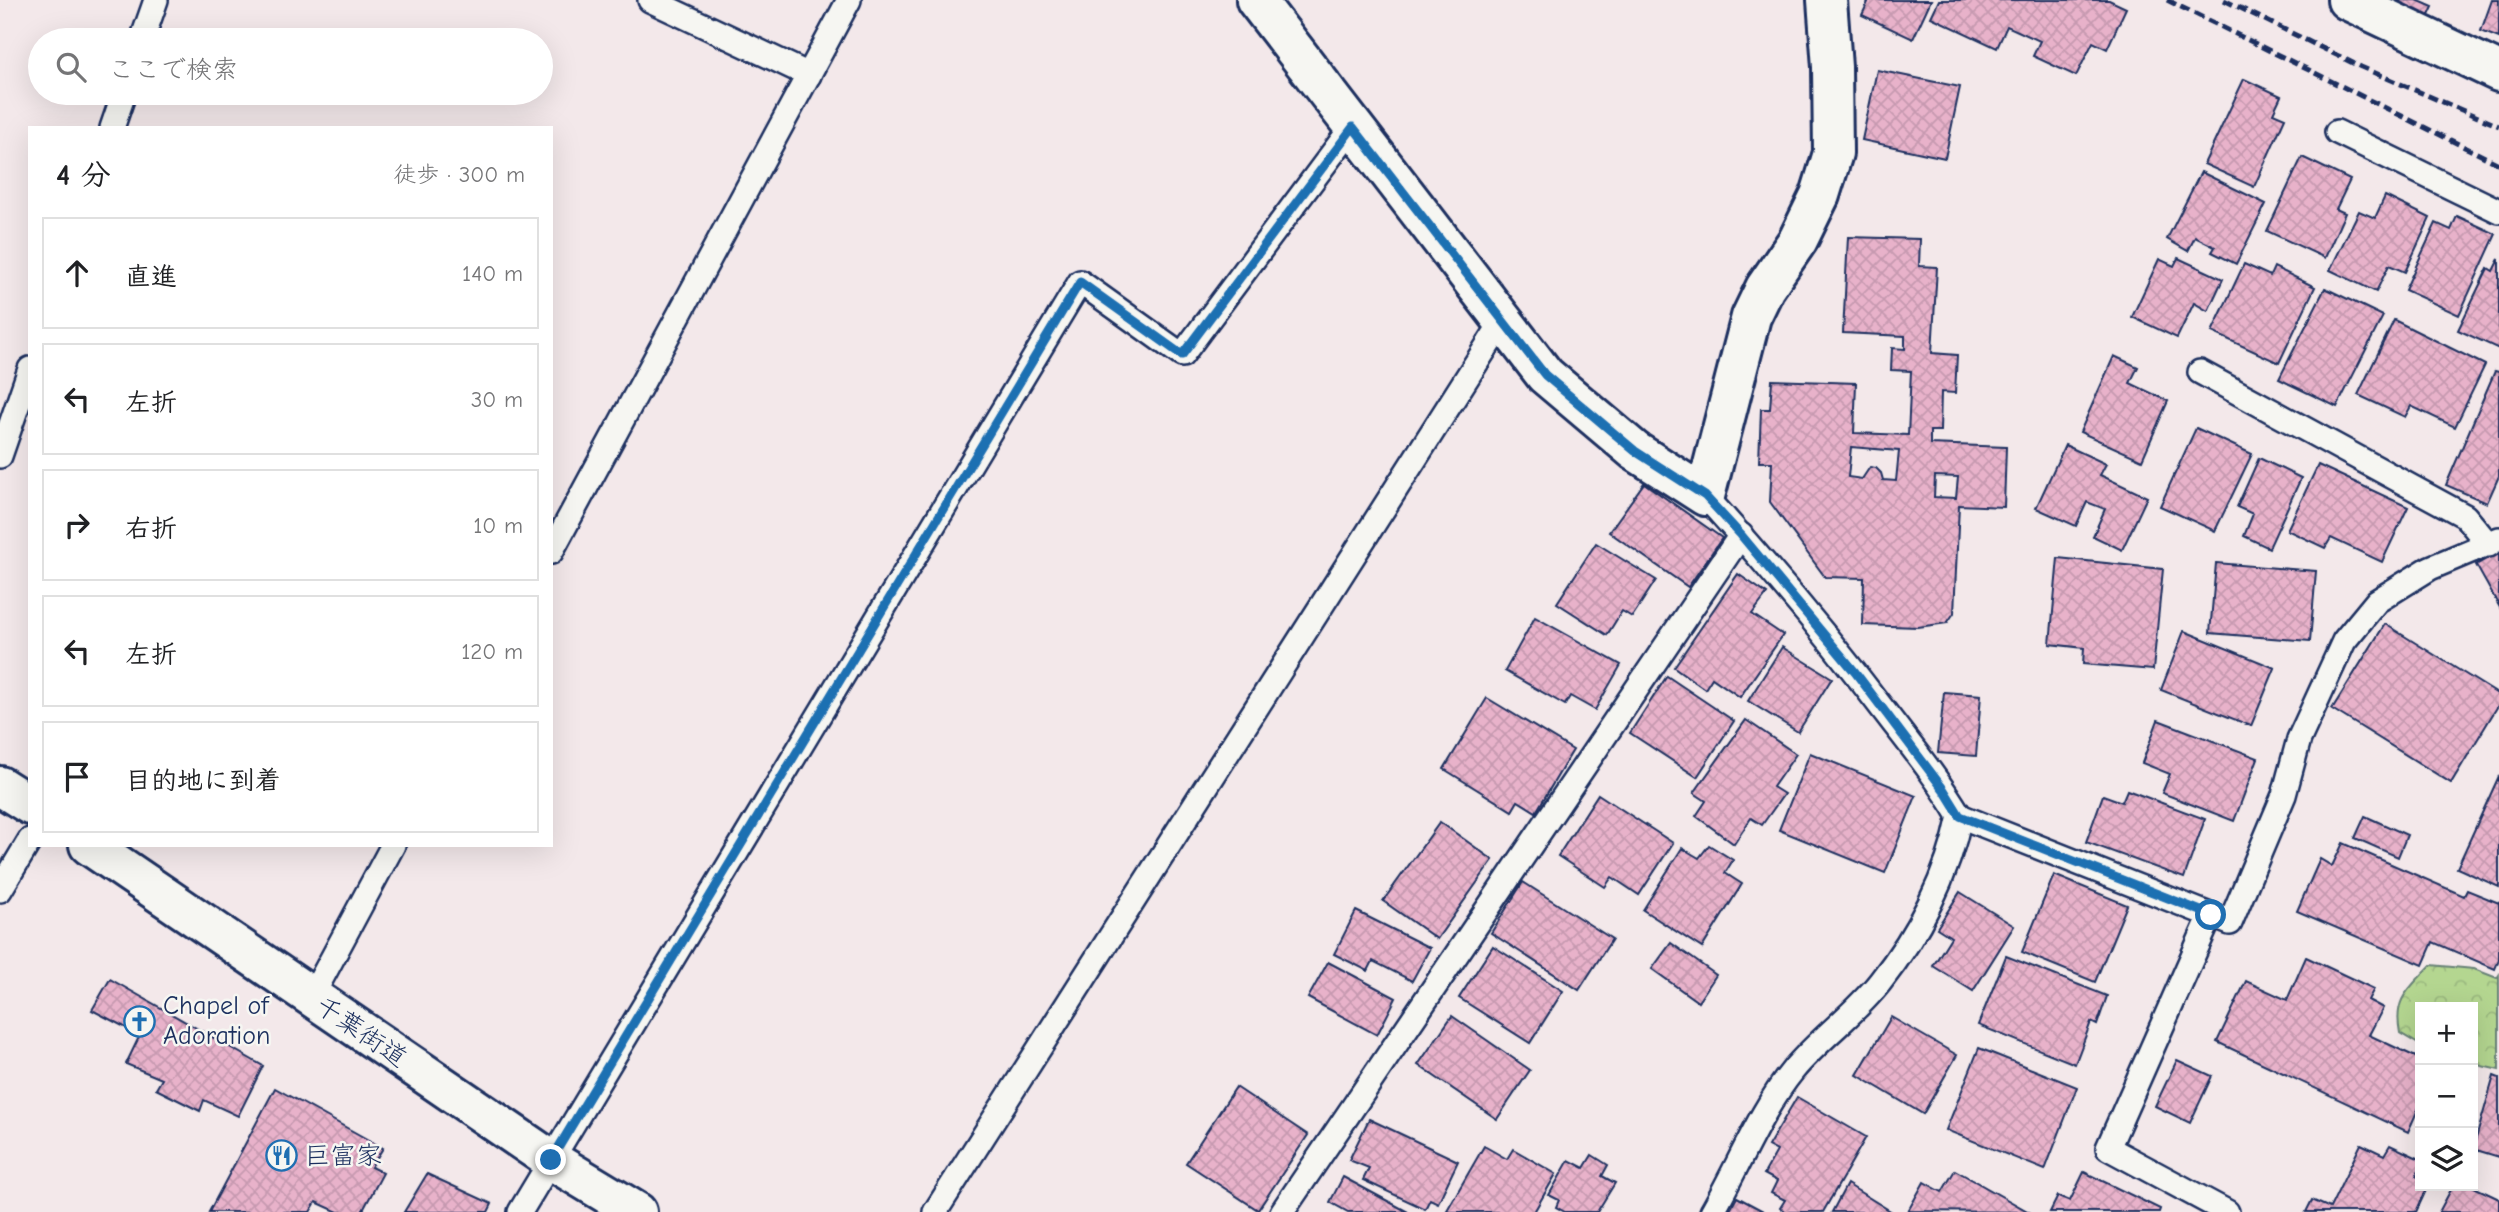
<!DOCTYPE html>
<html lang="ja">
<meta charset="utf-8">
<style>
:root{--surface:#fff;--page:#f2f2f2;--text:#202124;--muted:#757577;--line:#e0e0e0}
body{margin:0;font-family:"Comic Neue","Klee One",sans-serif;background:var(--page);color:var(--text)}
.controls{position:absolute;right:21px;bottom:21px;display:grid;overflow:hidden;border-radius:0px;box-shadow:0 7px 28px #0002}
.controls button{width:63px;height:63px;display:grid;place-items:center;padding:0;border:0;border-bottom:2px solid var(--line);background:var(--surface);color:var(--text);font:35px sans-serif}
.stop{position:absolute;width:21px;height:21px;margin:-16px;border:5px solid #1f6fb2;border-radius:50%;background:#fff}
.stop.end{background:#1f6fb2;border-color:#fff;box-shadow:0 2px 7px #0008}
.list{margin:0;padding:0;list-style:none}
h2{display:flex;justify-content:space-between;align-items:center;height:91px;margin:0;padding:0 28px;font-size:30px}
h2 small{font-size:23px;font-weight:400;color:var(--muted)}
.list li{display:grid;grid-template-columns:46px 1fr auto;gap:21px;align-items:center;box-sizing:border-box;height:112px;margin:0 14px 14px;padding:0 14px;border:2px solid var(--line);border-radius:0px}
.list b{display:block;font-size:26px;white-space:nowrap}
.list em{font-size:23px;font-style:normal;color:var(--muted)}
.icon{flex:none;width:38px;height:38px;fill:none;stroke:currentColor;stroke-width:2;stroke-linecap:round;stroke-linejoin:round}
.map{position:relative;flex:none;width:2499px;height:1212px;overflow:hidden}
.search{position:absolute;background:var(--surface);box-shadow:0 7px 28px #0002;left:28px;top:28px;width:525px;height:77px;display:flex;align-items:center;gap:18px;box-sizing:border-box;padding:0 24px;border-radius:38px;color:var(--muted);font-size:26px}
.panel{position:absolute;background:var(--surface);box-shadow:0 7px 28px #0002;left:28px;top:126px;width:525px;height:721px;border-radius:0px}
.map>svg:first-child{display:block}
.forest{fill:url(#forest-crowns);stroke:#688277;stroke-width:2}
.building{fill:url(#building-cross-hatch);stroke:#1b2f5e;stroke-width:2;fill-rule:evenodd}
.lines{fill:none;stroke-linecap:round;stroke-linejoin:round}
.service-casing{stroke:#1b2f5e;stroke-width:28}
.minor-casing{stroke:#1b2f5e;stroke-width:44}
.trunk-casing{stroke:#1b2f5e;stroke-width:44}
.service{stroke:#f6f6f2;stroke-width:23}
.minor{stroke:#f6f6f2;stroke-width:38}
.trunk{stroke:#f6f6f2;stroke-width:38}
.rail{stroke:#1b2f5e;stroke-width:5;stroke-dasharray:10 5;stroke-linecap:butt}
.route{stroke:#1f6fb2;stroke-width:9}
.labels{text-anchor:middle;dominant-baseline:central;stroke-width:5;stroke-linejoin:round;paint-order:stroke}
.poi-label{font-size:26px;fill:#1b2f5e;stroke:#f6f6f2;text-anchor:start}
.street-label{font-size:26px;fill:#1b2f5e;stroke:#f6f6f2}
</style>
<div class="map">
<svg width="2499" height="1212" viewBox="0 0 2499 1212">
<defs>
<pattern id="forest-crowns" width="20" height="18" patternUnits="userSpaceOnUse" patternTransform="scale(1.75)"><rect width="20" height="18" fill="#b4d690"/><path d="M2 6a3 3 0 1 1 6 0M12 15a3 3 0 1 1 6 0" fill="none" stroke="#9ab87f"/></pattern>
<pattern id="building-cross-hatch" width="8" height="8" patternUnits="userSpaceOnUse" patternTransform="scale(1.75)"><rect width="8" height="8" fill="#e8b2ca"/><path d="M0 0l8 8M0 8l8-8" fill="none" stroke="#c699b0"/></pattern>
</defs>
<rect width="100%" height="100%" fill="#f3e8ea"/>
<filter id="ink" filterUnits="userSpaceOnUse"><feTurbulence type="fractalNoise" baseFrequency=".0143" numOctaves="2"/><feDisplacementMap in="SourceGraphic" scale="14" xChannelSelector="R" yChannelSelector="G"/><feConvolveMatrix kernelMatrix="1 2 1 2 8 2 1 2 1" color-interpolation-filters="sRGB"/></filter>
<g filter="url(#ink)">
<path class="forest" d="M 2431,965 L 2474,969 L 2497,978 L 2499,975 L 2499,1070 L 2473,1064 L 2473,1007 L 2420,1007 L 2420,1045 L 2400,1033 C 2393,998 2409,989 2431,965 Z"/>
<g class="building">
<path d="M 1869,0 L 1931,0 L 1913,39 L 1862,15 Z"/>
<path d="M 1939,0 L 2109,0 L 2126,8 L 2107,49 L 2093,42 L 2076,76 L 2033,56 L 2040,41 L 2007,26 L 1997,48 L 1931,17 Z"/>
<path d="M 2393,0 L 2417,0 L 2433,7 L 2425,24 L 2390,8 Z"/>
<path d="M 2492,0 L 2499,0 L 2499,38 L 2481,31 Z"/>
<path d="M 1877,70 L 1960,87 L 1945,158 L 1862,140 Z"/>
<path d="M 2244,79 L 2281,96 L 2273,113 L 2285,118 L 2254,187 L 2204,164 Z"/>
<path d="M 2302,157 L 2350,180 L 2336,209 L 2345,213 L 2325,258 L 2267,231 Z"/>
<path d="M 2201,172 L 2266,204 L 2236,264 L 2212,252 L 2215,247 L 2195,237 L 2188,251 L 2167,239 Z"/>
<path d="M 2385,196 L 2430,218 L 2405,272 L 2389,265 L 2376,292 L 2330,270 L 2359,211 L 2375,218 Z"/>
<path d="M 2457,216 L 2496,234 L 2459,315 L 2405,290 L 2436,223 L 2451,230 Z"/>
<path d="M 1848,237 L 1920,239 L 1919,266 L 1937,267 L 1932,353 L 1957,355 L 1955,393 L 1941,392 L 1940,431 L 1930,431 L 1930,444 L 2006,447 L 2004,507 L 1959,505 L 1954,613 L 1947,623 L 1918,627 L 1863,625 L 1864,578 L 1825,577 L 1770,502 L 1772,462 L 1759,462 L 1761,409 L 1770,409 L 1772,380 L 1856,383 L 1854,433 L 1908,435 L 1911,371 L 1891,370 L 1892,348 L 1905,349 L 1905,336 L 1843,333 ZM 1851,447 L 1899,451 L 1896,481 L 1883,480 L 1881,473 L 1876,468 L 1870,467 L 1862,479 L 1848,477 ZM 1935,476 L 1958,477 L 1956,498 L 1934,497 Z"/>
<path d="M 2178,258 L 2223,279 L 2208,311 L 2194,303 L 2177,338 L 2132,317 L 2159,259 L 2174,266 Z"/>
<path d="M 2499,259 L 2499,349 L 2458,330 L 2488,268 L 2493,271 Z"/>
<path d="M 2244,264 L 2270,276 L 2274,267 L 2315,287 L 2279,363 L 2212,332 Z"/>
<path d="M 2325,288 L 2383,316 L 2337,407 L 2279,379 Z"/>
<path d="M 2394,320 L 2485,365 L 2455,427 L 2411,406 L 2405,417 L 2358,395 Z"/>
<path d="M 2114,356 L 2138,367 L 2130,383 L 2168,401 L 2142,460 L 2080,432 Z"/>
<path d="M 2495,371 L 2499,372 L 2499,476 L 2487,503 L 2446,485 Z"/>
<path d="M 2196,428 L 2252,454 L 2215,531 L 2160,506 Z"/>
<path d="M 2065,445 L 2106,464 L 2100,475 L 2147,497 L 2122,550 L 2093,536 L 2105,509 L 2087,502 L 2076,526 L 2036,508 Z"/>
<path d="M 2259,458 L 2301,478 L 2269,548 L 2244,536 L 2253,514 L 2237,507 Z"/>
<path d="M 2318,465 L 2408,507 L 2382,562 L 2331,538 L 2325,548 L 2287,530 Z"/>
<path d="M 1644,483 L 1722,538 L 1688,587 L 1609,532 Z"/>
<path d="M 1596,543 L 1656,580 L 1632,617 L 1622,611 L 1607,635 L 1557,603 Z"/>
<path d="M 2499,552 L 2499,606 L 2476,565 Z"/>
<path d="M 2058,558 L 2163,569 L 2153,670 L 2083,664 L 2084,648 L 2050,644 Z"/>
<path d="M 2216,563 L 2316,571 L 2310,641 L 2210,633 Z"/>
<path d="M 1738,574 L 1767,594 L 1752,614 L 1783,635 L 1740,697 L 1712,678 L 1705,689 L 1674,667 Z"/>
<path d="M 1535,617 L 1621,665 L 1595,710 L 1570,696 L 1565,705 L 1505,671 Z"/>
<path d="M 2385,624 L 2499,695 L 2499,704 L 2451,783 L 2332,709 Z"/>
<path d="M 2184,631 L 2275,668 L 2251,726 L 2161,690 Z"/>
<path d="M 1782,647 L 1832,678 L 1798,732 L 1748,701 Z"/>
<path d="M 1667,676 L 1734,721 L 1697,777 L 1630,733 Z"/>
<path d="M 1944,692 L 1981,695 L 1976,756 L 1938,753 Z"/>
<path d="M 1487,698 L 1573,750 L 1536,812 L 1518,801 L 1512,811 L 1444,769 Z"/>
<path d="M 1746,720 L 1796,754 L 1773,787 L 1784,794 L 1762,825 L 1751,818 L 1734,844 L 1696,816 L 1706,801 L 1694,793 Z"/>
<path d="M 2158,720 L 2258,758 L 2234,821 L 2162,793 L 2170,774 L 2142,763 Z"/>
<path d="M 1810,753 L 1916,796 L 1885,873 L 1779,830 Z"/>
<path d="M 2499,776 L 2499,887 L 2457,868 Z"/>
<path d="M 2127,790 L 2205,819 L 2184,878 L 2086,842 L 2103,795 L 2122,802 Z"/>
<path d="M 1598,794 L 1673,843 L 1639,895 L 1612,877 L 1605,887 L 1558,856 Z"/>
<path d="M 2365,816 L 2407,835 L 2398,857 L 2355,838 Z"/>
<path d="M 1440,822 L 1493,860 L 1437,939 L 1383,901 Z"/>
<path d="M 2343,843 L 2464,896 L 2467,890 L 2499,903 L 2499,959 L 2495,969 L 2433,942 L 2423,965 L 2297,911 L 2320,859 L 2332,866 Z"/>
<path d="M 1709,845 L 1733,860 L 1725,873 L 1742,884 L 1702,948 L 1643,910 L 1682,848 L 1699,858 Z"/>
<path d="M 2054,875 L 2127,905 L 2095,982 L 2022,952 Z"/>
<path d="M 1523,882 L 1612,939 L 1579,990 L 1491,933 Z"/>
<path d="M 1960,892 L 2014,926 L 1973,991 L 1933,966 L 1951,937 L 1937,928 Z"/>
<path d="M 1356,911 L 1430,948 L 1412,981 L 1373,961 L 1368,971 L 1334,954 Z"/>
<path d="M 1671,943 L 1716,975 L 1698,1002 L 1652,969 Z"/>
<path d="M 1493,946 L 1563,991 L 1530,1043 L 1459,998 Z"/>
<path d="M 2006,956 L 2107,996 L 2097,1025 L 2091,1022 L 2075,1064 L 1978,1025 Z"/>
<path d="M 2306,957 L 2374,989 L 2368,1000 L 2383,1008 L 2369,1035 L 2420,1059 L 2420,1105 L 2408,1132 L 2217,1042 L 2246,981 L 2287,1000 Z"/>
<path d="M 1328,962 L 1396,998 L 1377,1035 L 1308,998 Z"/>
<path d="M 110,979 L 263,1066 L 238,1116 L 204,1100 L 200,1111 L 156,1089 L 162,1079 L 126,1064 L 140,1035 L 92,1010 Z"/>
<path d="M 1452,1016 L 1530,1070 L 1497,1119 L 1418,1065 Z"/>
<path d="M 1891,1017 L 1957,1055 L 1923,1114 L 1857,1075 Z"/>
<path d="M 1979,1048 L 2077,1087 L 2045,1170 L 1946,1130 Z"/>
<path d="M 2177,1060 L 2212,1076 L 2190,1123 L 2155,1106 Z"/>
<path d="M 2494,1076 L 2499,1078 L 2499,1157 L 2473,1149 Z"/>
<path d="M 1236,1087 L 1308,1135 L 1258,1210 L 1186,1163 Z"/>
<path d="M 275,1088 L 383,1148 L 371,1167 L 383,1173 L 362,1212 L 338,1212 L 316,1202 L 310,1212 L 209,1212 Z"/>
<path d="M 1797,1097 L 1866,1137 L 1823,1212 L 1786,1212 L 1780,1208 L 1785,1200 L 1771,1193 L 1777,1181 L 1764,1174 L 1777,1151 L 1768,1146 Z"/>
<path d="M 1369,1119 L 1458,1161 L 1438,1203 L 1430,1199 L 1425,1209 L 1363,1180 L 1369,1168 L 1349,1160 Z"/>
<path d="M 2361,1144 L 2384,1155 L 2390,1145 L 2420,1159 L 2420,1168 L 2416,1176 L 2420,1178 L 2420,1186 L 2428,1186 L 2416,1212 L 2306,1212 L 2312,1200 L 2330,1208 Z"/>
<path d="M 1484,1146 L 1507,1159 L 1513,1149 L 1556,1174 L 1534,1212 L 1446,1212 Z"/>
<path d="M 1592,1155 L 1608,1165 L 1602,1176 L 1615,1183 L 1597,1212 L 1565,1212 L 1556,1207 L 1559,1200 L 1549,1195 L 1569,1160 L 1584,1168 Z"/>
<path d="M 1955,1170 L 2029,1212 L 1908,1211 L 1924,1182 L 1942,1192 Z"/>
<path d="M 2084,1172 L 2160,1209 L 2159,1212 L 2050,1212 L 2058,1196 L 2070,1201 Z"/>
<path d="M 427,1174 L 492,1204 L 488,1212 L 404,1212 Z"/>
<path d="M 1343,1177 L 1408,1212 L 1348,1212 L 1330,1202 Z"/>
<path d="M 1847,1184 L 1892,1212 L 1832,1212 Z"/>
<path d="M 2453,1186 L 2472,1186 L 2499,1199 L 2499,1212 L 2439,1212 Z"/>
<path d="M 1737,1197 L 1765,1212 L 1729,1212 Z"/>
</g>
<g class="lines">
<defs>
<g id="service">
<path d="M 650,0 L 809,75"/>
<path d="M 142,40 L 156,0"/>
<path d="M 112,128 L 124,93"/>
<path d="M 2337,132 L 2499,211"/>
<path d="M 2200,372 L 2465,516 L 2489,545"/>
<path d="M 0,456 L 30,369"/>
<path d="M 1705,496 C 1768,565 1829,638 1885,712 C 1911,746 1938,779 1960,816 C 1948,876 1918,934 1880,982 C 1855,1014 1820,1038 1794,1069 C 1761,1109 1738,1167 1712,1212"/>
<path d="M 551,552 L 849,0"/>
<path d="M 1960,816 L 2230,923 L 2284,795 L 2299,739 L 2344,641 L 2377,601 L 2430,568 L 2499,539"/>
<path d="M 0,890 L 30,840"/>
<path d="M 2211,915 L 2108,1148 L 2227,1212"/>
<path d="M 311,998 L 393,845"/>
<path d="M 520,1212 L 1080,282 L 1182,355 L 1353,126"/>
<path d="M 935,1212 L 1503,321"/>
<path d="M 1282,1212 L 1741,535"/>
</g>
<g id="minor">
<path d="M 1256,0 L 1545,375 L 1635,451 L 1705,496 L 1751,317 L 1765,288 L 1798,240 L 1820,195 L 1833,153 L 1832,67 L 1827,0"/>
<path d="M 2347,0 L 2499,72"/>
</g>
<g id="trunk">
<path d="M 0,786 L 30,805"/>
<path d="M 89,845 L 551,1160 L 637,1212"/>
</g>
</defs>
<use href="#service" class="service-casing"/>
<use href="#minor" class="minor-casing"/>
<use href="#trunk" class="trunk-casing"/>
<use href="#service" class="service"/>
<use href="#minor" class="minor"/>
<use href="#trunk" class="trunk"/>
<g class="rail">
<path d="M 2167,0 L 2499,164"/>
<path d="M 2224,0 L 2361,67 L 2499,126"/>
</g>
</g>
</g>
<g class="lines" filter="url(#ink)">
<path class="route" d="M 551,1160 L 1080,282 L 1182,355 L 1353,127 L 1545,375 L 1635,451 L 1705,496 L 1741,535 L 1855,672 L 1944,790 L 1960,816 L 2211,915"/>
</g>
<defs>
<symbol id="church-ring" viewBox="-11 -11 22 22"><circle r="9.5" fill="#f6f6f2" stroke="#1f6fb2" stroke-width="1.5"/><path d="M-1.2-6h2.4v3.5h3.3v2.4h-3.3V6h-2.4V-.1h-3.3v-2.4h3.3Z" fill="#1f6fb2"/></symbol>
<symbol id="restaurant-ring" viewBox="-11 -11 22 22"><circle r="9.5" fill="#f6f6f2" stroke="#1f6fb2" stroke-width="1.5"/><path d="M-5-6h1v4h1v-4h1v4h1v-4h1v5L-1.5 .5V6h-2V.5L-5-1ZM5-6V6H3V1.5H1.5Q1.5-4 5-6Z" fill="#1f6fb2"/></symbol>
</defs>
<g fill-rule="evenodd">
<use href="#church-ring" x="122" y="1004" width="35" height="35"/>
<use href="#restaurant-ring" x="264" y="1138" width="35" height="35"/>
</g>
<g class="labels">
<g class="poi-label">
<text x="163" y="1006">Chapel of<tspan x="163" dy="30">Adoration</tspan></text>
<text x="304" y="1156">巨富家</text>
</g>
<g class="street-label">
<text transform="translate(361 1032) rotate(34)">千葉街道</text>
</g>
</g>
</svg>
<div class="controls">
<button>+</button>
<button>−</button>
<button><svg class="icon" aria-label="layers" viewBox="0 0 24 24"><path d="M12 4l9 5-9 5-9-5zM3 14l9 5 9-5"/></svg></button>
</div>
<div class="stop" style="left:2211px;top:915px"></div>
<div class="stop end" style="left:551px;top:1160px"></div>
<div class="search"><svg class="icon" aria-label="search" viewBox="0 0 24 24"><circle cx="10" cy="10" r="6"/><path d="M15 15l6 6"/></svg>ここで検索</div>
<section class="panel">
<h2>4 分<small>徒歩 · 300 m</small></h2>
<ul class="list">
<li><svg class="icon" aria-label="ahead" viewBox="0 0 24 24"><path d="M12 20V5M6 11l6-6 6 6"/></svg><div><b>直進</b></div><em>140 m</em></li>
<li><svg class="icon" aria-label="left" viewBox="0 0 24 24"><path d="M17 20v-9H6M10 6l-5 5 5 5"/></svg><div><b>左折</b></div><em>30 m</em></li>
<li><svg class="icon" aria-label="right" viewBox="0 0 24 24"><path d="M7 20v-9h11M14 6l5 5-5 5"/></svg><div><b>右折</b></div><em>10 m</em></li>
<li><svg class="icon" aria-label="left" viewBox="0 0 24 24"><path d="M17 20v-9H6M10 6l-5 5 5 5"/></svg><div><b>左折</b></div><em>120 m</em></li>
<li><svg class="icon" aria-label="arrive" viewBox="0 0 24 24"><path d="M6 21V4h12l-3 4 3 4H6"/></svg><div><b>目的地に到着</b></div></li>
</ul>
</section>
</div>
